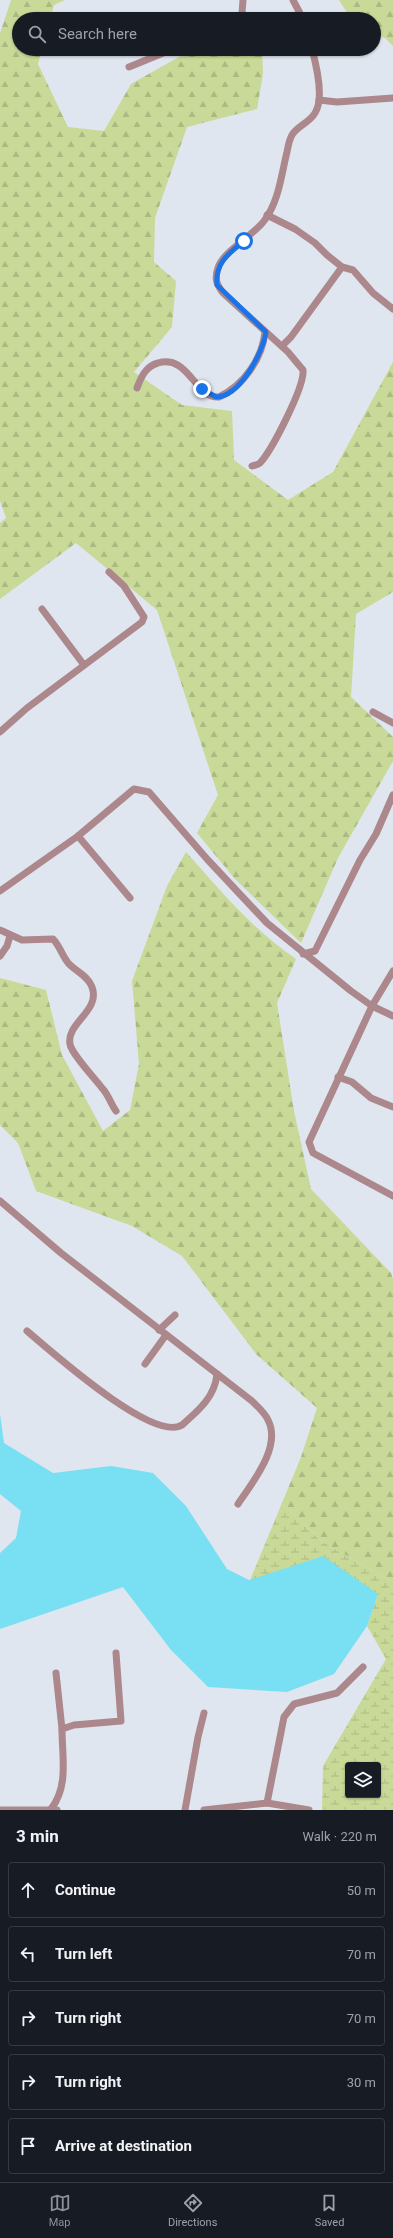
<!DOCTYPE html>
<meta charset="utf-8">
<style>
:root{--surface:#171b24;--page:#20242c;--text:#f1f3f6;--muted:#9ea1a6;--line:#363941;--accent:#8c9099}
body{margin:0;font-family:Roboto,sans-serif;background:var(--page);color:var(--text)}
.controls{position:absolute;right:12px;bottom:12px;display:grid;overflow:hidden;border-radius:4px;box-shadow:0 1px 3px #0004}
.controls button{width:36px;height:36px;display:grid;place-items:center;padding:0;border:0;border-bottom:1px solid var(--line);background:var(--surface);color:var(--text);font:20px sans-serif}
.stop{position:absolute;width:12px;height:12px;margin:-9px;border:3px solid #1a73e8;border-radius:50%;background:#fff}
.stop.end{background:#1a73e8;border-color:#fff;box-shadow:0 1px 4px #0008}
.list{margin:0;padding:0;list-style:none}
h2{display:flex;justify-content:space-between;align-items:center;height:52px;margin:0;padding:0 16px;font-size:17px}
h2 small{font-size:13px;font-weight:400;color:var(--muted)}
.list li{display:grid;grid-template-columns:26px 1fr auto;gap:12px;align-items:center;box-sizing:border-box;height:56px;margin:0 8px 8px;padding:0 8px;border:1px solid var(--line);border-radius:4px}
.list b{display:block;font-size:15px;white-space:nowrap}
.list em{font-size:13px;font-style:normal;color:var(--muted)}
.icon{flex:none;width:22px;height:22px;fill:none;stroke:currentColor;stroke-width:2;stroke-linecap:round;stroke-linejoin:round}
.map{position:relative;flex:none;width:393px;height:1810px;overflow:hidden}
.search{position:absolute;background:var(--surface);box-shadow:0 1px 3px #0004;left:12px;right:12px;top:12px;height:44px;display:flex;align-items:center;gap:10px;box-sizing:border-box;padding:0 14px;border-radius:22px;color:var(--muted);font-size:15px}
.sheet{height:372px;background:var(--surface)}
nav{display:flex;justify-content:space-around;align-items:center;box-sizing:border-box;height:56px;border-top:1px solid var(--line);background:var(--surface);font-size:11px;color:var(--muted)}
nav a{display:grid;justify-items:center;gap:2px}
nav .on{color:var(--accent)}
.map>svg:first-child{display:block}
.forest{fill:url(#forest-firs)}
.wetland{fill:url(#wetland-marsh);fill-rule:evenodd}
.water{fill:#79dff3}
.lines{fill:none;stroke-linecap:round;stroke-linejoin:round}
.street{stroke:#ac878b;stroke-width:7}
.route{stroke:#1a73e8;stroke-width:5}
</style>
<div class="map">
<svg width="393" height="1810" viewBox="0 0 393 1810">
<defs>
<pattern id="forest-firs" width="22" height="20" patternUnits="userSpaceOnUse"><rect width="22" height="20" fill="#c9d997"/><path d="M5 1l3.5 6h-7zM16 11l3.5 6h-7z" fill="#acb981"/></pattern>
<pattern id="wetland-marsh" width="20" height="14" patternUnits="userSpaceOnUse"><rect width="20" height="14" fill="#c9d997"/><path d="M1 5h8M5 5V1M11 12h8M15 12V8" fill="none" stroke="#acb981"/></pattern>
</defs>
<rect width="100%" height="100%" fill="#dfe6ef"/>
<g class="forest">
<path d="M 11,0 L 65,0 L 54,5 L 50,19 L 19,19 L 19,49 L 42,49 L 38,64 L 68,127 L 104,131 L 131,84 L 193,49 L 262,49 L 263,74 L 257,109 L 187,127 L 155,218 L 154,262 L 176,281 L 172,327 L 134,372 L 182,405 L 232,411 L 234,460 L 288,500 L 333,472 L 393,362 L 393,592 L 356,614 L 351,697 L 393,737 L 393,761 L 338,858 L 301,943 L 235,879 L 197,833 L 218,795 L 157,610 L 76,543 L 0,599 L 0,523 L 6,518 L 0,501 L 0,33 Z"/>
<path d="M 339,0 L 393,0 L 393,46 L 386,39 L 374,32 L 374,19 L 351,19 Z"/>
<path d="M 186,852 C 220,890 253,930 296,959 L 277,1003 L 294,1111 L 311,1189 L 391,1273 L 393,1279 L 393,1582 L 321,1541 L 282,1503 L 301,1457 L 317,1408 L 257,1355 L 182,1256 L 132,1226 L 36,1191 L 18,1143 L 0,1125 L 0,978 L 46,990 L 62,1055 L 103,1131 L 130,1110 L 139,1064 L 132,981 L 167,886 Z"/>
</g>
<path class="wetland" d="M 282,1503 L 321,1541 L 393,1582 L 393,1810 L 322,1810 L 323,1766 L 386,1659 L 367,1626 L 378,1594 L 250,1580 ZM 348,1765 L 378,1765 L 378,1795 L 348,1795 Z"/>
<path class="water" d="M 0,1414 L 4,1443 L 53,1473 L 111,1466 L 153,1473 L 186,1506 L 227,1569 L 249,1580 L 323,1556 L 378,1594 L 367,1626 L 334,1674 L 287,1692 L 208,1687 L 171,1650 L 123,1587 L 0,1629 L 0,1553 L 16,1538 L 21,1511 L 0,1494 Z"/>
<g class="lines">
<g class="street">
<path d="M 293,0 L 303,19"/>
<path d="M 238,19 L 242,13 L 243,0"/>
<path d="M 129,67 L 173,49"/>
<path d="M 319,100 L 337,102 L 393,98"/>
<path d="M 267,215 L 295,229 L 315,243 L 327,255 L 342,267 L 353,270 L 373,293 L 393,309"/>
<path d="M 282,346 L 291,337 L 342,267"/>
<path d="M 137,388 C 141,377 146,366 158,363 C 189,354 195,399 219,397 C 244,385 262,359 265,332"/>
<path d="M 252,466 C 255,465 258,465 260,463 C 272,450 305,386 303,370 L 288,352 L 223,293 C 217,285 214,279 218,268 C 223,251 252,237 264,221 C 279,201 281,176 287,152 C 288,147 289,140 292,135 C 299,123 317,122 319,100 C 321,84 316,64 312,49"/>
<path d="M 42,609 L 84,665"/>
<path d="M 373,712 L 393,723"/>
<path d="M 0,732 L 27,708 L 142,622 L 144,617 L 124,586 L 109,572"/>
<path d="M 78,836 L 130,898"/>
<path d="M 0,891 L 78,836 L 134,789 L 149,792 L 207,859 L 267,923 L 351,991 L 372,1006 L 393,1016"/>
<path d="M 0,930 L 22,940 L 53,939 C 60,946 62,956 69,964 C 77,972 88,976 92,987 C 101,1011 66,1023 70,1044 C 71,1053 95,1079 102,1088 C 108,1094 111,1104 116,1111"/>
<path d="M 303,954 L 315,951 L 360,860 L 376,834 L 393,795"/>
<path d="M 0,956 L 7,946 L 10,936"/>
<path d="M 393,971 L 372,1006 L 309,1142 L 313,1153 L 393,1196"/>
<path d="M 338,1077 L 352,1082 L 371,1098 L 393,1107"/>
<path d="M 0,1201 L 61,1253 L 252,1401 C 258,1407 265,1413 268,1420 C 282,1447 252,1483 238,1504"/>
<path d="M 159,1330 L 175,1315"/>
<path d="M 27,1331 C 51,1351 153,1443 182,1425 C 198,1411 215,1397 217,1374"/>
<path d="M 145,1364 L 166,1335"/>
<path d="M 56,1673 L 62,1729"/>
<path d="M 267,1803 L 284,1717 L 294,1704 L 337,1693 L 363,1667"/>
<path d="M 51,1809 C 69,1786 62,1757 62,1729 L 74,1725 L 121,1721 L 116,1653"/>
<path d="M 0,1810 L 57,1810"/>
<path d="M 185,1810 L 198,1737 L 204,1713"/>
<path d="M 204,1810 L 267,1803 L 309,1810"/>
</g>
</g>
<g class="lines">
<path class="route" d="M 202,389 L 216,397 C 240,397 263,352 266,332 L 217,285 C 215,263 228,254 244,241"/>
</g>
</svg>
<div class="controls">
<button><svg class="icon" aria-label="layers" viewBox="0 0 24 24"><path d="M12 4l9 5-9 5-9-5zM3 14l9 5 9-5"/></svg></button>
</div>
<div class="stop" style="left:244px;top:241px"></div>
<div class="stop end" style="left:202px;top:389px"></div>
<div class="search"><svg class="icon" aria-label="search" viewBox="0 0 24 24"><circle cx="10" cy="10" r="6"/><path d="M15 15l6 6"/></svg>Search here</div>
</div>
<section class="sheet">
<h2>3 min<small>Walk · 220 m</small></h2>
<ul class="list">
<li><svg class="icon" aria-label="ahead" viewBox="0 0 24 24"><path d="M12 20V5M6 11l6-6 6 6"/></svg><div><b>Continue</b></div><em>50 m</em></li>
<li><svg class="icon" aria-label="left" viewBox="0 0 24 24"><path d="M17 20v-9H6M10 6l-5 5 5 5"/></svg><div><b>Turn left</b></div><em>70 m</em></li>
<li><svg class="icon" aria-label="right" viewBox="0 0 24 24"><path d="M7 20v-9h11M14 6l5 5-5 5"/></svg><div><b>Turn right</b></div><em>70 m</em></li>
<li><svg class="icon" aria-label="right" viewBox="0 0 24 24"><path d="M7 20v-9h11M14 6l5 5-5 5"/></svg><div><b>Turn right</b></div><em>30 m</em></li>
<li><svg class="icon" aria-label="arrive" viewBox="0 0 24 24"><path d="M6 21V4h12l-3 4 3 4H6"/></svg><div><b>Arrive at destination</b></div></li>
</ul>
</section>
<nav>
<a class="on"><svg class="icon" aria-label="map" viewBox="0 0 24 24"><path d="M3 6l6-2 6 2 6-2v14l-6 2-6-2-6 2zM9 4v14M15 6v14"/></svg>Map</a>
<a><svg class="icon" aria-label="directions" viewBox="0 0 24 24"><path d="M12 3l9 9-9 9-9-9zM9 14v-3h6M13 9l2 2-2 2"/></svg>Directions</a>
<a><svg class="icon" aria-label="saved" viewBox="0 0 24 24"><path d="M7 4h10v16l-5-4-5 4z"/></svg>Saved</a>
</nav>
